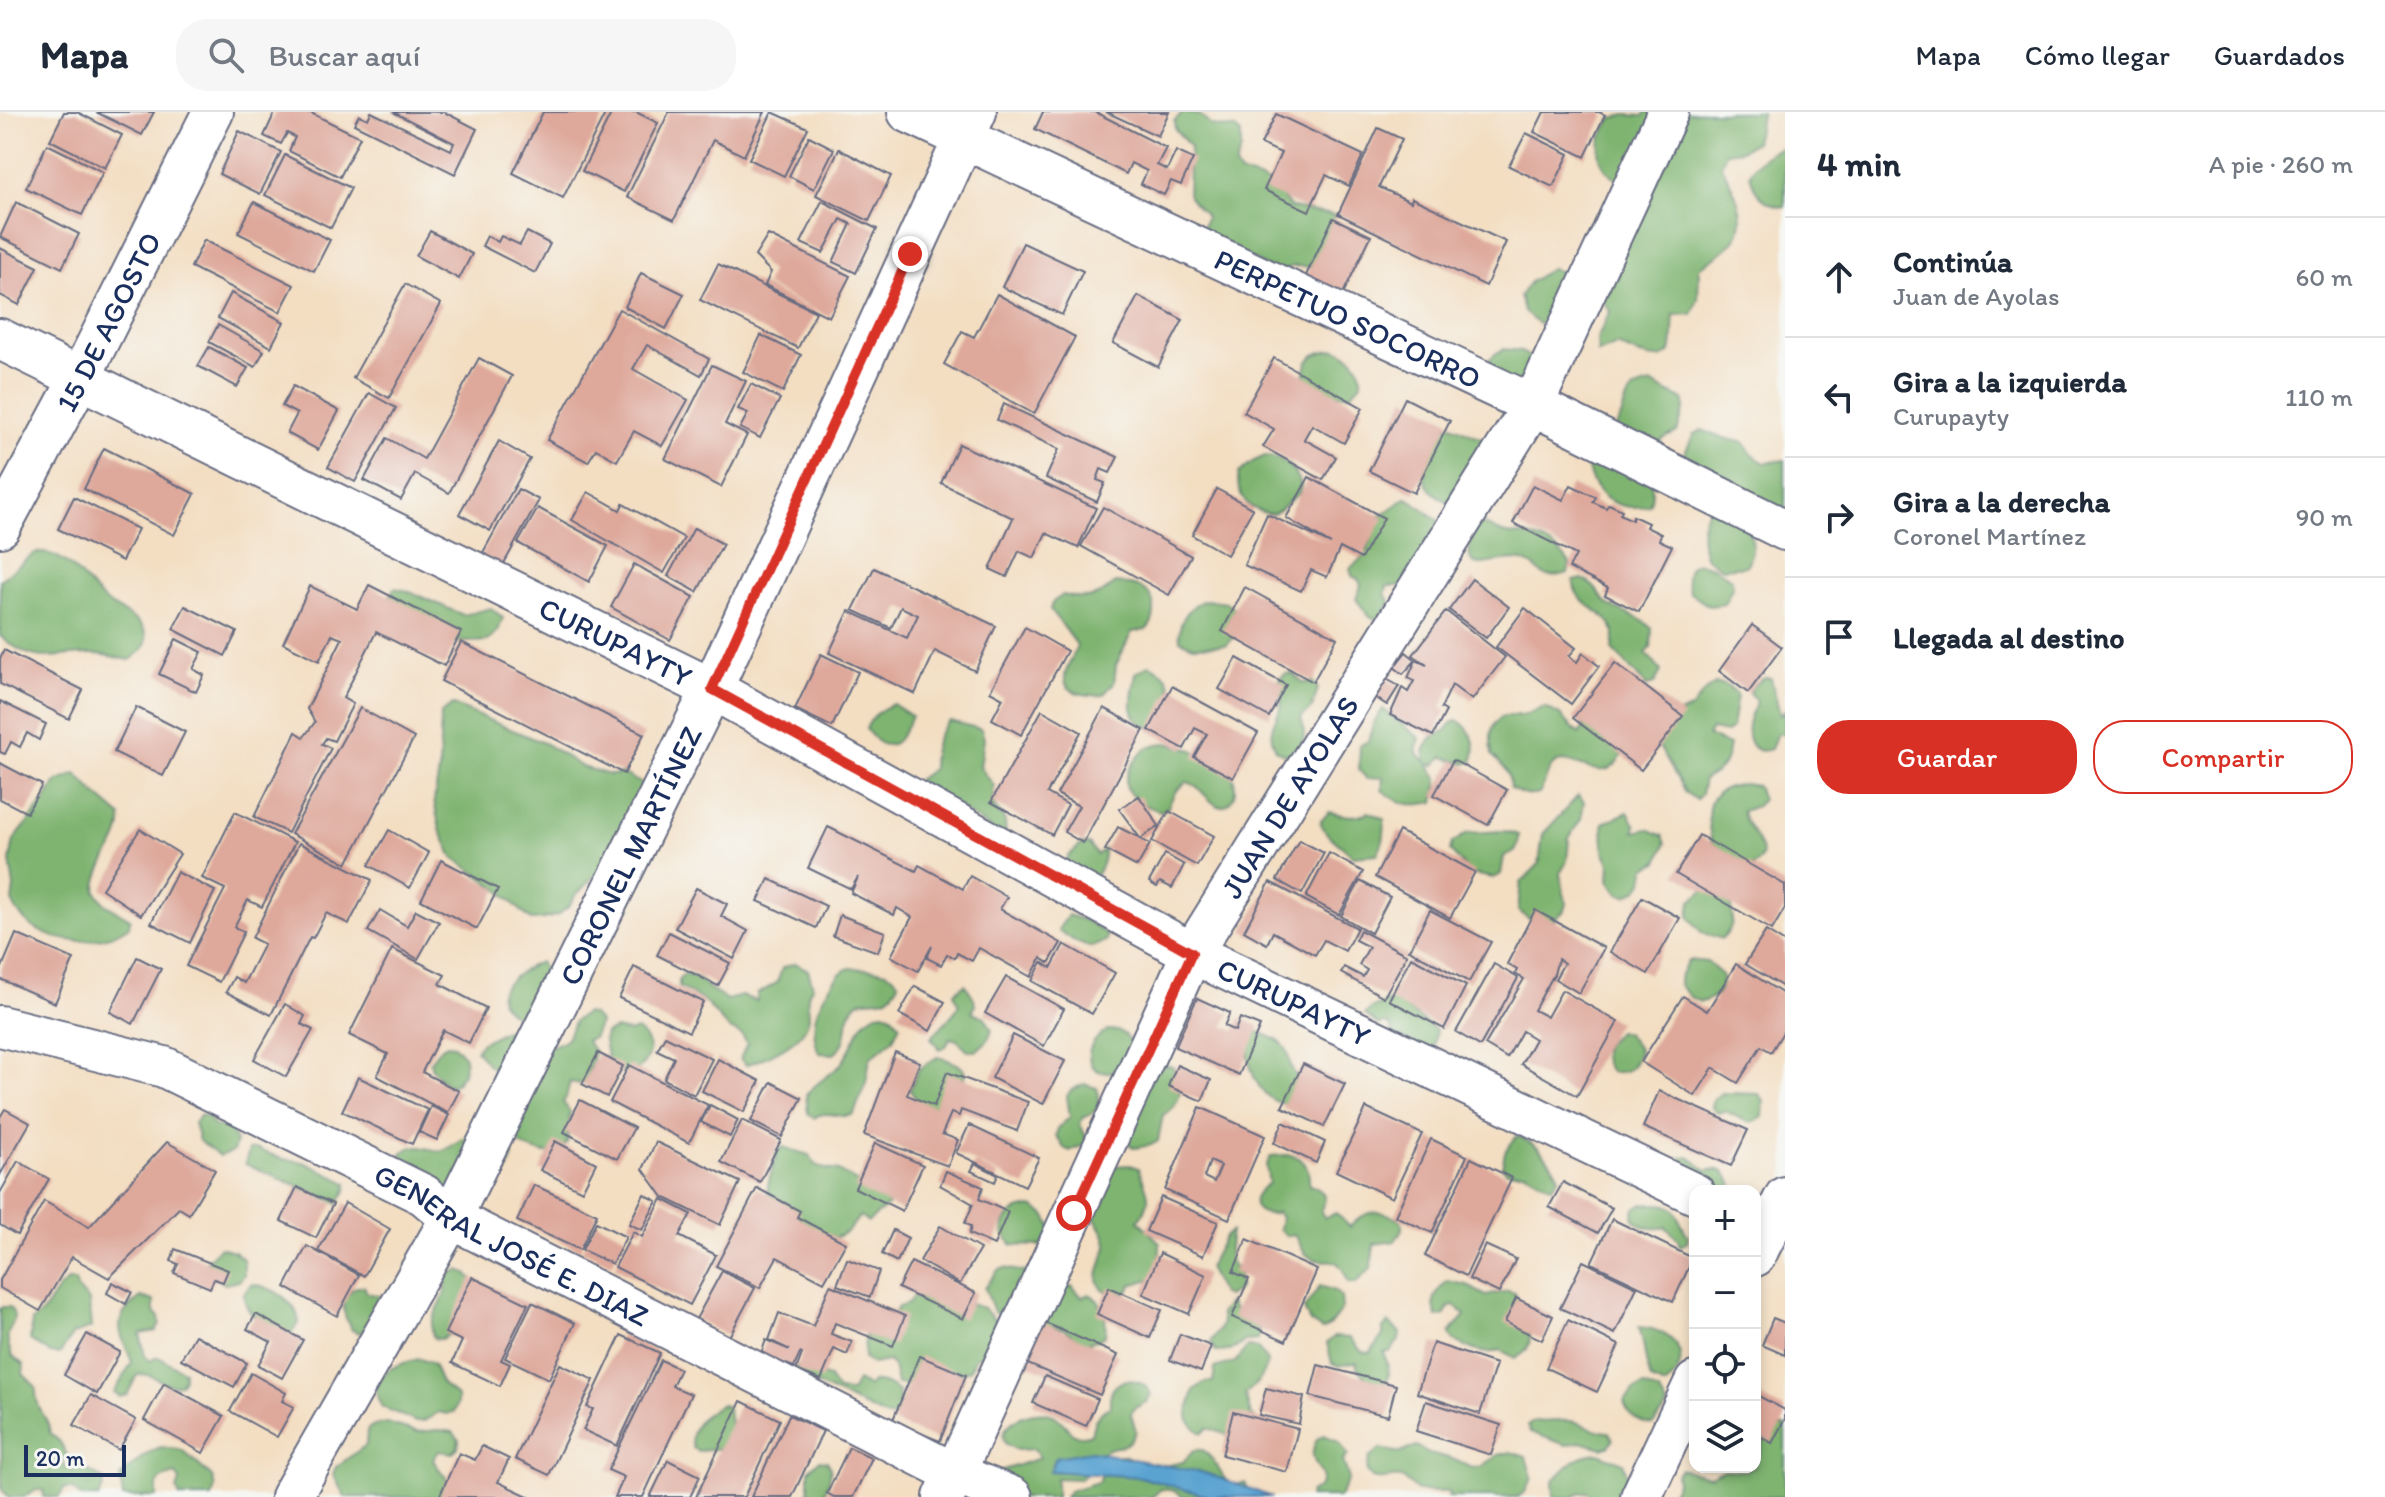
<!DOCTYPE html>
<html lang="es">
<meta charset="utf-8">
<style>
:root{--surface:#fff;--page:#f6f6f7;--text:#1f2937;--muted:#747a83;--line:#e0e1e3;--accent:#d93025}
body{margin:0;font-family:Itim,sans-serif;background:var(--page);color:var(--text)}
.controls{position:absolute;right:24px;bottom:24px;display:grid;overflow:hidden;border-radius:16px;box-shadow:0 4px 12px #0003}
.controls button{width:72px;height:72px;display:grid;place-items:center;padding:0;border:0;border-bottom:2px solid var(--line);background:var(--surface);color:var(--text);font:40px sans-serif}
.scale{position:absolute;left:24px;bottom:20px;width:102px;box-sizing:border-box;padding-left:8px;border:4px solid #1b2f5e;border-top:0;font-size:22px;line-height:28px;white-space:nowrap;color:#1b2f5e;-webkit-text-stroke:6px #f6f6f2;paint-order:stroke}
.stop{position:absolute;width:24px;height:24px;margin:-18px;border:6px solid #d93025;border-radius:50%;background:#fff}
.stop.end{background:#d93025;border-color:#fff;box-shadow:0 2px 8px #0008}
.list{margin:0;padding:0;list-style:none}
h2{display:flex;justify-content:space-between;align-items:center;height:104px;margin:0;padding:0 32px;font-size:34px}
h2 small{font-size:26px;font-weight:400;color:var(--muted)}
.list li{display:grid;grid-template-columns:52px 1fr auto;gap:24px;align-items:center;box-sizing:border-box;height:120px;padding:0 32px;border-top:2px solid var(--line)}
.list b{display:block;font-size:30px;white-space:nowrap}
.list p{margin:0;font-size:26px;white-space:nowrap;color:var(--muted)}
.list em{font-size:26px;font-style:normal;color:var(--muted)}
.actions{display:flex;gap:16px;padding:24px 32px}
.actions a{flex:1;padding:18px 0;border:2px solid var(--accent);border-radius:32px;text-align:center;font-size:28px;color:var(--accent)}
.actions .main{background:var(--accent);color:#fff}
.icon{flex:none;width:44px;height:44px;fill:none;stroke:currentColor;stroke-width:2;stroke-linecap:round;stroke-linejoin:round}
.map{position:relative;flex:none;width:1785px;height:1385px;overflow:hidden}
header{display:flex;align-items:center;gap:48px;box-sizing:border-box;height:112px;padding:0 40px;background:var(--surface);border-bottom:2px solid var(--line)}
header strong{font-size:38px}
nav{display:flex;gap:44px;margin-inline-start:auto;font-size:28px}
.search{width:560px;height:72px;background:var(--page);display:flex;align-items:center;gap:20px;box-sizing:border-box;padding:0 28px;border-radius:32px;color:var(--muted);font-size:30px}
main{display:flex}
aside{flex:1;background:var(--surface)}
.map>svg:first-child{display:block}
.forest{fill:#7eb470;stroke:#4c7267;stroke-width:2}
.water{fill:#5aa3d1;stroke:#3a6998;stroke-width:2}
.building{fill:#dea89b;fill-rule:evenodd}
.lines{fill:none;stroke-linecap:round;stroke-linejoin:round}
.street-casing{stroke:#676c81;stroke-width:44}
.street{stroke:#fff;stroke-width:40}
.route{stroke:#d93025;stroke-width:10}
.labels{text-anchor:middle;dominant-baseline:central;stroke-width:8;stroke-linejoin:round;paint-order:stroke}
.street-label{font-size:30px;fill:#1b2f5e;stroke:#f6f6f2}
</style>
<header>
<strong>Mapa</strong>
<div class="search"><svg class="icon" aria-label="search" viewBox="0 0 24 24"><circle cx="10" cy="10" r="6"/><path d="M15 15l6 6"/></svg>Buscar aquí</div>
<nav><a>Mapa</a><a>Cómo llegar</a><a>Guardados</a></nav>
</header>
<main>
<div class="map">
<svg width="1785" height="1385" viewBox="0 0 1785 1385">
<rect width="100%" height="100%" fill="#f6f6f2"/>
<filter id="ink" filterUnits="userSpaceOnUse"><feTurbulence type="fractalNoise" baseFrequency=".0125" numOctaves="2"/><feDisplacementMap in="SourceGraphic" scale="16" xChannelSelector="R" yChannelSelector="G"/><feConvolveMatrix kernelMatrix="1 2 1 2 8 2 1 2 1" color-interpolation-filters="sRGB"/></filter>
<filter id="wash" filterUnits="userSpaceOnUse"><feTurbulence type="fractalNoise" baseFrequency=".006" numOctaves="4" result="noise"/><feDisplacementMap in="SourceGraphic" scale="32" xChannelSelector="R" yChannelSelector="G"/><feGaussianBlur stdDeviation="1.8" result="paint"/><feColorMatrix in="noise" values="0 0 0 0 0 0 0 0 0 0 0 0 0 0 0 0 0 1.4 0 .05"/><feComposite in="paint" operator="in"/></filter>
<g filter="url(#wash)">
<rect width="100%" height="100%" fill="#f3dec2"/>
<g class="forest">
<path d="M 1183,0 L 1200,3 L 1211,14 L 1235,17 L 1241,22 L 1241,38 L 1235,54 L 1239,61 L 1270,71 L 1291,96 L 1334,103 L 1334,115 L 1316,151 L 1309,155 L 1293,154 L 1278,161 L 1201,120 L 1206,105 C 1202,95 1192,93 1188,82 L 1190,35 L 1175,17 L 1174,9 Z"/>
<path d="M 1646,0 L 1762,0 L 1755,30 L 1741,38 L 1726,40 L 1721,54 C 1733,75 1750,104 1735,127 C 1727,139 1710,148 1699,156 L 1698,187 L 1692,202 L 1674,203 C 1673,209 1673,232 1672,236 C 1665,257 1629,239 1617,233 L 1598,241 L 1597,227 L 1610,199 L 1602,188 L 1623,71 C 1593,54 1594,33 1612,6 L 1627,3 L 1643,4 Z"/>
<path d="M 1785,35 L 1785,95 C 1763,92 1754,82 1750,61 C 1759,47 1768,39 1785,35 Z"/>
<path d="M 1550,157 C 1560,158 1566,162 1571,172 C 1566,187 1555,209 1538,212 L 1524,200 L 1520,184 L 1530,170 Z"/>
<path d="M 1336,237 C 1352,243 1363,253 1361,271 L 1351,282 L 1330,282 L 1305,267 C 1303,245 1316,240 1336,237 Z"/>
<path d="M 1504,237 L 1521,239 L 1541,254 L 1507,305 L 1481,272 C 1484,253 1487,245 1504,237 Z"/>
<path d="M 1652,272 L 1683,288 L 1685,295 L 1677,320 L 1661,328 C 1662,343 1654,353 1652,367 C 1651,377 1654,383 1649,393 C 1612,403 1583,375 1587,337 C 1595,331 1612,322 1617,313 C 1629,293 1619,278 1652,272 Z"/>
<path d="M 1452,313 L 1488,329 L 1464,397 C 1408,375 1421,359 1445,314 Z"/>
<path d="M 1702,318 L 1716,324 L 1745,331 L 1752,343 L 1765,351 L 1785,348 L 1785,427 L 1682,347 L 1694,322 Z"/>
<path d="M 1265,344 C 1284,344 1295,358 1301,374 L 1299,381 L 1274,402 C 1251,401 1234,384 1239,361 L 1252,350 Z"/>
<path d="M 1406,386 L 1413,389 L 1446,415 L 1430,474 L 1387,474 L 1385,482 L 1391,491 L 1378,507 L 1370,505 L 1356,487 L 1361,473 L 1358,467 L 1352,464 L 1350,456 L 1366,443 L 1379,405 Z"/>
<path d="M 1709,396 C 1737,409 1766,418 1746,454 L 1722,456 L 1706,446 C 1699,432 1700,410 1709,396 Z"/>
<path d="M 1476,412 C 1487,412 1491,416 1500,420 C 1506,423 1512,423 1519,423 C 1539,424 1559,435 1570,452 L 1568,461 C 1535,471 1546,456 1522,449 C 1495,442 1453,476 1476,412 Z"/>
<path d="M 35,441 C 45,440 56,443 64,449 C 82,461 92,480 109,492 C 121,501 144,508 146,524 C 148,536 139,541 130,548 C 117,546 105,542 92,542 C 49,542 39,556 0,524 L 0,468 Z"/>
<path d="M 1699,451 L 1715,456 L 1731,467 L 1733,474 L 1724,492 L 1709,494 L 1690,481 C 1687,470 1684,462 1692,453 Z"/>
<path d="M 1582,467 C 1601,476 1597,485 1611,494 C 1627,504 1639,503 1652,517 L 1651,536 L 1646,541 L 1661,559 L 1654,572 L 1647,574 L 1613,538 C 1613,532 1615,524 1614,519 C 1607,498 1573,493 1574,469 Z"/>
<path d="M 1115,471 C 1137,473 1156,476 1154,502 C 1153,510 1151,513 1146,518 L 1132,520 L 1116,553 L 1114,571 L 1103,583 C 1091,584 1063,583 1065,564 C 1066,554 1075,543 1077,533 L 1050,497 L 1053,490 L 1063,483 C 1084,488 1099,488 1115,471 Z"/>
<path d="M 394,476 L 408,479 L 463,503 L 491,496 L 503,506 L 498,519 L 488,529 L 446,531 L 388,489 Z"/>
<path d="M 1206,488 L 1227,491 L 1242,502 L 1237,523 L 1226,533 L 1193,534 L 1180,528 C 1177,511 1189,492 1206,488 Z"/>
<path d="M 1149,553 C 1185,567 1167,590 1157,617 C 1123,611 1132,587 1136,561 Z"/>
<path d="M 1292,561 L 1303,571 L 1313,570 L 1318,577 L 1312,596 L 1301,606 C 1307,623 1304,632 1293,645 L 1277,639 C 1265,618 1275,613 1281,594 C 1283,586 1280,576 1279,567 L 1285,562 Z"/>
<path d="M 1764,566 L 1771,566 L 1780,603 L 1785,598 L 1785,623 L 1777,621 L 1771,637 C 1749,645 1744,622 1750,604 C 1751,600 1755,598 1755,593 C 1756,586 1754,586 1750,582 L 1752,575 Z"/>
<path d="M 1715,572 L 1726,573 L 1737,583 L 1732,616 L 1726,621 L 1711,618 L 1708,624 L 1729,633 C 1726,652 1722,659 1704,667 L 1701,682 L 1696,688 L 1685,680 L 1657,631 L 1677,602 L 1691,597 L 1704,580 Z"/>
<path d="M 893,592 L 911,604 C 901,629 888,648 866,617 C 872,603 880,598 893,592 Z"/>
<path d="M 453,593 L 546,632 L 582,655 L 610,663 L 624,662 L 642,672 L 647,685 L 604,754 L 575,784 L 569,794 L 558,803 L 544,807 L 531,808 L 498,777 L 453,745 L 440,718 L 434,689 L 439,659 L 441,601 Z"/>
<path d="M 1545,595 L 1560,603 L 1579,622 L 1583,616 L 1580,606 L 1624,637 C 1609,684 1569,636 1553,653 C 1546,660 1545,674 1539,682 C 1528,685 1519,683 1510,675 C 1509,658 1504,655 1492,643 C 1491,628 1487,614 1503,604 L 1524,603 Z"/>
<path d="M 1383,597 L 1420,626 L 1416,639 L 1427,651 L 1424,639 L 1431,626 L 1447,618 L 1451,611 L 1457,608 C 1472,617 1479,634 1472,650 L 1465,652 L 1443,645 L 1435,653 L 1428,652 L 1438,667 L 1434,690 C 1411,695 1400,693 1382,678 L 1383,665 L 1367,667 L 1359,658 L 1360,633 L 1369,629 L 1373,612 Z"/>
<path d="M 950,609 L 981,617 L 984,626 L 980,655 L 994,674 C 991,701 994,690 1005,709 L 1006,727 L 917,668 L 932,657 C 932,640 936,620 950,609 Z"/>
<path d="M 1167,631 L 1193,638 L 1232,662 C 1235,670 1237,680 1232,687 C 1219,706 1207,683 1197,675 C 1195,672 1189,671 1186,670 L 1175,680 L 1167,697 L 1160,699 C 1133,690 1114,676 1135,649 C 1145,636 1150,632 1167,631 Z"/>
<path d="M 76,662 L 98,684 L 121,704 C 124,731 96,751 96,779 L 105,792 L 130,807 L 129,814 C 95,840 29,832 12,789 L 14,775 L 10,749 L 14,728 L 45,689 L 56,670 Z"/>
<path d="M 1745,672 L 1757,674 L 1762,687 L 1757,694 L 1742,699 C 1746,722 1779,740 1750,756 L 1712,731 C 1705,697 1704,676 1745,672 Z"/>
<path d="M 1578,684 L 1584,690 L 1581,707 L 1569,726 L 1567,749 L 1560,762 L 1566,791 L 1564,799 L 1552,810 L 1531,809 L 1518,798 L 1521,771 L 1539,752 L 1543,722 Z"/>
<path d="M 1329,700 C 1343,703 1356,707 1369,700 L 1384,707 C 1386,721 1384,731 1377,742 L 1352,744 C 1342,732 1324,724 1320,710 Z"/>
<path d="M 1628,700 L 1636,714 L 1634,720 L 1648,717 L 1663,724 L 1666,731 L 1658,750 L 1645,756 C 1644,773 1641,777 1626,784 L 1619,782 L 1609,768 L 1610,751 L 1604,739 L 1603,711 Z"/>
<path d="M 1504,719 L 1519,723 C 1518,735 1518,741 1504,744 L 1501,762 L 1494,766 L 1472,762 L 1450,739 L 1452,731 L 1468,721 Z"/>
<path d="M 1082,732 L 1089,732 L 1097,743 L 1104,737 C 1105,750 1099,760 1091,770 L 1063,758 L 1068,744 Z"/>
<path d="M 1710,773 L 1726,779 C 1732,796 1738,813 1722,827 L 1702,821 L 1689,805 L 1691,789 Z"/>
<path d="M 1068,803 L 1087,809 L 1107,823 L 1106,830 L 1089,835 L 1076,830 L 1058,818 Z"/>
<path d="M 1688,848 L 1707,850 L 1722,863 C 1723,879 1715,887 1700,890 L 1690,885 L 1679,873 L 1679,866 Z"/>
<path d="M 540,850 C 553,867 538,895 531,913 C 505,900 485,884 517,863 C 525,857 531,853 540,850 Z"/>
<path d="M 795,851 L 808,858 L 813,874 C 804,885 809,891 809,904 C 808,929 767,945 746,953 L 740,947 L 747,932 L 742,923 L 728,916 L 704,889 L 679,875 L 679,867 L 685,862 C 701,865 711,881 727,888 L 742,884 L 757,889 L 757,882 L 777,871 L 782,856 Z"/>
<path d="M 850,856 C 867,858 890,854 899,871 C 887,893 880,885 859,889 C 838,909 855,926 834,942 L 819,941 C 809,914 816,895 831,873 C 837,865 840,859 850,856 Z"/>
<path d="M 965,872 L 974,886 L 975,894 L 972,900 L 985,905 L 992,918 L 987,929 L 976,939 L 969,939 L 957,928 L 950,926 L 947,933 L 940,937 L 931,926 C 940,914 952,906 959,893 L 954,881 Z"/>
<path d="M 1397,886 L 1413,902 L 1436,918 L 1434,934 L 1427,939 L 1392,921 L 1391,914 L 1385,911 L 1378,913 L 1365,902 L 1372,896 Z"/>
<path d="M 883,900 L 890,902 L 900,912 L 893,927 L 870,946 L 866,970 L 854,1002 C 840,1009 827,996 814,1006 L 808,1001 L 806,983 C 816,970 830,964 840,953 C 855,937 857,902 883,900 Z"/>
<path d="M 586,901 L 593,903 L 600,911 L 593,926 L 586,928 L 594,940 L 586,967 L 581,972 L 570,970 L 566,986 L 563,990 L 570,1000 L 567,1031 L 558,1041 C 539,1043 526,1037 512,1026 L 547,936 C 568,928 567,929 574,909 Z"/>
<path d="M 615,917 L 630,920 L 637,918 C 654,932 652,946 636,959 L 620,960 L 608,950 L 604,929 L 605,922 Z"/>
<path d="M 506,918 L 515,919 L 520,923 L 503,961 L 489,954 L 476,938 L 482,930 Z"/>
<path d="M 1108,918 C 1122,918 1128,923 1132,936 C 1127,943 1123,952 1116,957 C 1096,971 1071,940 1108,918 Z"/>
<path d="M 1255,918 C 1264,923 1278,926 1284,934 C 1292,943 1286,954 1300,969 L 1290,992 C 1262,993 1248,959 1248,936 C 1248,931 1253,923 1255,918 Z"/>
<path d="M 1618,920 L 1626,921 L 1639,938 C 1635,954 1628,962 1611,960 C 1596,944 1603,931 1618,920 Z"/>
<path d="M 447,932 L 454,933 L 465,945 L 463,961 L 454,973 L 446,973 L 432,957 L 430,950 L 440,936 Z"/>
<path d="M 937,945 C 942,945 946,947 950,949 C 984,960 950,983 935,997 L 918,990 L 910,978 L 918,958 Z"/>
<path d="M 1155,954 L 1171,954 L 1181,964 C 1181,981 1179,996 1163,1003 L 1158,1029 L 1151,1033 L 1135,1036 L 1127,1031 Z"/>
<path d="M 1084,972 L 1097,976 C 1102,989 1098,1003 1083,1005 L 1080,1012 L 1086,1025 L 1085,1032 L 1070,1039 L 1064,1036 L 1056,1023 L 1058,1016 L 1070,1005 L 1067,984 L 1071,978 Z"/>
<path d="M 1721,981 L 1759,982 L 1764,989 L 1763,1005 L 1750,1011 L 1725,999 L 1718,1001 L 1712,996 L 1713,988 Z"/>
<path d="M 201,1003 L 208,1005 L 214,1014 L 228,1016 L 236,1029 L 233,1040 L 219,1044 L 199,1029 L 194,1011 Z"/>
<path d="M 473,1020 L 507,1025 L 513,1044 C 504,1071 483,1100 453,1084 C 447,1080 442,1070 437,1065 L 431,1070 L 395,1051 C 415,1019 428,1045 446,1037 C 455,1032 464,1025 473,1020 Z"/>
<path d="M 1517,1024 C 1536,1031 1550,1046 1559,1065 L 1552,1075 L 1525,1060 L 1507,1060 L 1502,1055 L 1505,1040 Z"/>
<path d="M 783,1035 L 809,1043 L 816,1053 L 825,1057 L 839,1059 L 890,1092 L 868,1110 L 860,1104 L 848,1119 L 835,1126 L 805,1113 L 798,1103 L 769,1087 C 764,1072 775,1055 777,1040 Z"/>
<path d="M 256,1037 L 283,1047 L 304,1050 L 347,1071 L 346,1079 L 338,1091 L 245,1052 L 249,1038 Z"/>
<path d="M 1286,1043 C 1305,1043 1310,1057 1309,1073 C 1324,1077 1328,1086 1321,1100 L 1325,1106 L 1336,1101 L 1350,1115 C 1366,1096 1383,1096 1402,1110 L 1402,1117 L 1395,1129 L 1374,1132 L 1371,1156 L 1356,1171 L 1348,1170 C 1336,1134 1325,1158 1307,1143 C 1300,1137 1300,1128 1293,1122 L 1286,1124 L 1279,1117 L 1281,1106 L 1277,1100 C 1267,1105 1252,1100 1255,1086 C 1257,1079 1264,1075 1269,1071 L 1266,1054 L 1271,1044 Z"/>
<path d="M 1688,1044 L 1707,1059 C 1723,1054 1730,1063 1733,1079 L 1698,1079 L 1677,1051 L 1680,1046 Z"/>
<path d="M 1130,1053 L 1138,1056 C 1147,1076 1155,1090 1138,1108 L 1160,1131 C 1160,1146 1159,1155 1151,1167 L 1131,1173 L 1128,1180 L 1120,1184 C 1080,1176 1107,1148 1107,1132 C 1106,1119 1094,1108 1090,1097 L 1114,1054 Z"/>
<path d="M 1641,1092 C 1650,1093 1662,1090 1669,1094 C 1679,1098 1680,1115 1688,1123 L 1687,1130 L 1680,1134 L 1677,1126 L 1666,1115 C 1654,1118 1639,1116 1633,1105 L 1635,1096 Z"/>
<path d="M 1033,1095 L 1045,1103 L 1053,1117 L 1041,1134 L 1012,1133 L 1003,1121 C 1003,1101 1017,1097 1033,1095 Z"/>
<path d="M 1231,1120 C 1228,1135 1227,1151 1239,1162 L 1239,1177 L 1227,1185 L 1221,1181 L 1208,1156 L 1225,1124 Z"/>
<path d="M 220,1135 L 234,1139 L 244,1148 L 244,1163 L 239,1169 L 225,1172 L 211,1163 L 206,1150 Z"/>
<path d="M 1005,1156 L 1034,1162 L 1010,1209 L 994,1200 L 985,1176 L 998,1158 Z"/>
<path d="M 459,1158 L 467,1161 L 472,1167 L 456,1219 L 441,1227 L 434,1226 C 424,1206 450,1188 446,1166 L 450,1161 Z"/>
<path d="M 68,1169 L 75,1169 L 77,1176 L 89,1189 L 91,1216 L 73,1222 L 60,1242 L 50,1241 L 30,1228 L 32,1209 L 43,1200 L 58,1177 Z"/>
<path d="M 1448,1169 L 1466,1173 L 1486,1184 L 1508,1179 L 1515,1181 C 1522,1201 1544,1233 1516,1246 L 1500,1238 C 1483,1245 1469,1236 1453,1228 L 1450,1221 L 1465,1203 L 1456,1194 L 1449,1195 L 1445,1203 L 1437,1205 C 1431,1188 1434,1181 1448,1169 Z"/>
<path d="M 252,1172 C 273,1175 297,1189 299,1211 L 289,1224 C 269,1214 243,1206 244,1181 Z"/>
<path d="M 364,1174 L 367,1181 L 381,1184 L 381,1192 L 366,1218 L 358,1221 L 352,1218 C 346,1207 342,1200 344,1187 L 354,1176 Z"/>
<path d="M 1072,1174 L 1082,1185 L 1089,1182 C 1104,1189 1107,1208 1105,1223 L 1098,1228 L 1083,1231 L 1064,1217 L 1042,1212 L 1059,1176 Z"/>
<path d="M 1320,1174 L 1335,1179 L 1341,1185 L 1342,1197 L 1329,1214 L 1322,1218 L 1310,1210 L 1304,1197 Z"/>
<path d="M 923,1180 L 963,1196 L 971,1192 L 983,1196 L 1006,1219 L 989,1243 L 976,1244 L 970,1258 L 962,1260 L 955,1258 C 941,1275 918,1273 897,1272 L 893,1254 L 888,1249 L 872,1252 L 864,1246 L 865,1224 C 880,1219 891,1209 898,1195 L 908,1192 L 913,1184 Z"/>
<path d="M 141,1185 L 154,1189 L 154,1200 L 159,1205 L 160,1212 L 156,1219 L 140,1222 L 145,1244 L 150,1249 L 157,1245 C 167,1248 174,1255 184,1259 L 184,1266 L 180,1272 C 162,1276 155,1259 137,1263 L 127,1283 L 120,1285 L 114,1281 L 132,1250 C 120,1219 109,1208 141,1185 Z"/>
<path d="M 1229,1190 L 1234,1198 L 1254,1206 L 1259,1220 L 1258,1228 L 1244,1229 C 1236,1238 1228,1240 1216,1240 L 1211,1230 C 1216,1220 1226,1214 1220,1202 Z"/>
<path d="M 2,1195 L 10,1195 C 18,1207 12,1210 8,1222 C 6,1229 10,1238 12,1244 L 24,1253 L 23,1262 L 36,1275 C 35,1300 48,1303 50,1321 L 60,1330 L 67,1343 L 63,1350 L 66,1356 L 74,1359 L 84,1356 L 103,1367 L 104,1375 L 99,1385 L 82,1385 L 72,1377 L 65,1376 L 59,1385 L 43,1385 L 44,1379 L 36,1377 L 24,1385 L 9,1385 L 2,1378 L 0,1197 Z"/>
<path d="M 1389,1211 L 1400,1221 L 1399,1228 L 1390,1240 L 1384,1240 C 1387,1255 1398,1271 1373,1275 L 1357,1256 L 1357,1250 L 1339,1254 L 1332,1251 L 1327,1231 L 1334,1225 L 1350,1226 L 1362,1240 L 1370,1241 L 1383,1223 L 1383,1216 Z"/>
<path d="M 1639,1215 C 1675,1217 1697,1248 1665,1274 L 1651,1268 C 1644,1248 1645,1234 1639,1215 Z"/>
<path d="M 1247,1235 L 1257,1236 L 1267,1249 C 1266,1264 1256,1273 1245,1282 L 1251,1303 L 1257,1308 L 1234,1325 L 1208,1316 L 1202,1321 C 1180,1306 1189,1300 1194,1278 L 1205,1270 L 1213,1270 L 1215,1256 L 1235,1250 Z"/>
<path d="M 420,1247 L 433,1252 C 436,1258 438,1267 442,1272 C 452,1283 463,1279 454,1300 L 446,1302 L 439,1300 L 424,1309 L 416,1310 L 382,1295 C 363,1264 395,1252 420,1247 Z"/>
<path d="M 801,1254 L 828,1265 L 838,1279 L 851,1280 L 857,1269 L 868,1275 L 872,1270 C 882,1269 893,1274 899,1281 L 899,1300 L 894,1305 L 887,1305 L 789,1260 L 794,1255 Z"/>
<path d="M 1127,1268 C 1139,1269 1147,1272 1151,1283 L 1146,1290 L 1133,1297 L 1131,1303 L 1136,1319 C 1126,1342 1112,1330 1100,1342 C 1092,1349 1088,1360 1080,1367 L 1056,1366 L 1056,1385 L 1006,1385 L 1000,1359 L 1040,1346 L 1034,1337 L 1017,1338 L 1005,1331 L 1003,1324 C 1008,1305 1038,1295 1055,1304 C 1069,1312 1069,1330 1091,1322 L 1095,1308 L 1104,1297 L 1110,1296 C 1109,1282 1112,1272 1127,1268 Z"/>
<path d="M 1644,1274 L 1659,1280 L 1668,1295 L 1653,1313 C 1638,1311 1628,1304 1624,1290 L 1634,1278 Z"/>
<path d="M 722,1292 L 728,1296 L 731,1321 L 723,1336 L 699,1339 L 693,1336 C 686,1315 705,1301 722,1292 Z"/>
<path d="M 1535,1309 C 1547,1311 1558,1308 1570,1309 C 1583,1310 1595,1320 1609,1320 L 1613,1327 L 1609,1334 L 1602,1336 L 1580,1330 L 1566,1333 L 1530,1320 L 1527,1314 Z"/>
<path d="M 387,1311 L 417,1320 L 439,1318 L 453,1320 L 459,1328 L 458,1335 L 453,1341 L 439,1339 L 433,1347 C 440,1361 451,1369 458,1385 L 345,1385 L 333,1362 L 336,1355 L 366,1333 L 367,1318 L 372,1314 Z"/>
<path d="M 1778,1314 L 1785,1314 L 1785,1385 L 1670,1385 L 1677,1370 L 1676,1362 L 1681,1357 L 1710,1364 L 1723,1358 L 1745,1359 L 1755,1355 C 1755,1352 1765,1326 1767,1323 C 1769,1319 1774,1317 1778,1314 Z"/>
<path d="M 1324,1323 L 1338,1329 L 1348,1343 L 1343,1349 L 1349,1367 L 1339,1385 L 1309,1385 L 1310,1380 C 1319,1377 1322,1373 1322,1363 C 1314,1349 1308,1342 1318,1326 Z"/>
<path d="M 1417,1334 L 1428,1342 L 1450,1346 L 1472,1356 L 1480,1355 L 1498,1343 L 1511,1340 L 1526,1345 L 1532,1366 L 1525,1380 L 1517,1385 L 1448,1385 L 1449,1380 L 1417,1379 C 1394,1354 1395,1372 1372,1366 L 1367,1360 L 1369,1346 L 1380,1337 L 1401,1341 Z"/>
<path d="M 161,1335 L 182,1338 L 212,1365 L 215,1375 L 212,1385 L 180,1385 L 177,1378 L 180,1369 L 176,1362 L 162,1366 L 157,1373 L 157,1385 L 123,1385 L 120,1365 C 132,1354 146,1340 161,1335 Z"/>
<path d="M 1201,1337 C 1216,1345 1223,1371 1231,1372 C 1236,1373 1240,1371 1245,1371 L 1249,1378 L 1245,1385 L 1183,1385 L 1176,1379 L 1161,1377 L 1152,1385 L 1065,1385 L 1069,1379 L 1098,1370 L 1111,1348 L 1117,1343 L 1123,1343 L 1154,1356 L 1183,1350 L 1193,1339 Z"/>
<path d="M 1599,1341 L 1623,1351 L 1628,1365 L 1625,1379 L 1614,1385 L 1593,1385 L 1587,1380 L 1578,1381 L 1574,1385 L 1554,1385 L 1553,1369 C 1570,1352 1575,1343 1599,1341 Z"/>
<path d="M 819,1348 L 827,1349 C 835,1361 827,1372 823,1385 L 804,1385 L 809,1380 L 809,1358 Z"/>
</g>
<path class="water" d="M 1091,1339 L 1205,1361 L 1272,1385 L 1211,1385 L 1140,1365 L 1050,1359 L 1056,1345 Z"/>
<g id="blocks">
<g class="building">
<path d="M 64,0 L 77,0 L 122,23 L 105,56 L 50,28 Z"/>
<path d="M 96,0 L 154,0 L 142,23 Z"/>
<path d="M 275,0 L 309,0 L 360,25 L 340,65 L 289,39 L 295,25 L 287,21 L 281,32 L 264,24 Z"/>
<path d="M 371,0 L 451,38 L 454,31 L 393,0 L 444,0 L 477,17 L 455,62 L 354,12 L 359,3 L 368,7 Z"/>
<path d="M 543,0 L 606,0 L 563,86 L 513,61 Z"/>
<path d="M 612,0 L 636,0 L 658,11 L 624,80 L 582,59 Z"/>
<path d="M 669,0 L 765,0 L 744,44 L 713,28 L 674,108 L 627,85 Z"/>
<path d="M 772,0 L 808,16 L 784,64 L 749,47 Z"/>
<path d="M 1043,0 L 1095,0 L 1166,36 L 1157,53 L 1167,58 L 1176,39 L 1193,47 L 1181,73 L 1171,69 L 1164,83 L 1141,72 L 1147,59 L 1131,51 L 1126,62 L 1035,17 Z"/>
<path d="M 1106,0 L 1169,0 L 1158,24 Z"/>
<path d="M 1544,0 L 1599,0 L 1605,3 L 1585,45 L 1534,20 Z"/>
<path d="M 1276,2 L 1363,43 L 1349,74 L 1326,63 L 1309,99 L 1264,78 L 1281,41 L 1261,32 Z"/>
<path d="M 1378,16 L 1402,27 L 1379,75 L 1411,90 L 1412,86 L 1506,130 L 1486,174 L 1338,102 Z"/>
<path d="M 239,19 L 281,40 L 260,82 L 219,62 Z"/>
<path d="M 1526,21 L 1569,42 L 1553,75 L 1509,54 Z"/>
<path d="M 809,24 L 834,37 L 814,77 L 789,64 Z"/>
<path d="M 47,32 L 103,60 L 82,103 L 26,76 Z"/>
<path d="M 839,37 L 891,64 L 869,109 L 816,83 Z"/>
<path d="M 285,43 L 351,76 L 331,116 L 265,83 Z"/>
<path d="M 822,89 L 877,117 L 856,161 L 833,150 L 851,112 L 841,107 L 823,141 L 801,131 Z"/>
<path d="M 16,90 L 79,122 L 62,156 L 0,125 Z"/>
<path d="M 254,90 L 330,128 L 314,159 L 238,121 Z"/>
<path d="M 1333,106 L 1371,124 L 1339,190 L 1302,172 Z"/>
<path d="M 430,119 L 472,142 L 459,167 L 416,144 Z"/>
<path d="M 527,120 L 550,132 L 535,161 L 482,134 L 487,124 L 498,130 L 501,124 L 520,133 Z"/>
<path d="M 768,123 L 850,164 L 829,205 L 765,173 L 771,160 L 755,144 Z"/>
<path d="M 204,128 L 294,173 L 280,200 L 191,155 Z"/>
<path d="M 1023,131 L 1083,159 L 1062,203 L 1002,175 Z"/>
<path d="M 0,136 L 38,155 L 19,193 L 0,183 Z"/>
<path d="M 718,152 L 816,200 L 798,236 L 700,188 Z"/>
<path d="M 641,161 L 684,182 L 666,217 L 625,195 Z"/>
<path d="M 405,172 L 441,192 L 389,286 L 353,266 Z"/>
<path d="M 231,181 L 284,210 L 271,235 L 218,206 Z"/>
<path d="M 997,182 L 1075,225 L 1034,302 L 944,252 L 962,219 L 974,225 Z"/>
<path d="M 1138,184 L 1183,208 L 1158,255 L 1113,231 Z"/>
<path d="M 619,197 L 709,247 L 701,263 L 647,233 L 633,257 L 688,288 L 662,334 L 634,319 L 617,349 L 596,337 L 588,350 L 547,328 Z"/>
<path d="M 218,213 L 264,239 L 255,255 L 209,230 Z"/>
<path d="M 761,223 L 801,243 L 783,280 L 743,260 Z"/>
<path d="M 209,235 L 248,256 L 237,275 L 198,254 Z"/>
<path d="M 479,246 L 512,264 L 449,381 L 415,362 L 401,388 L 364,368 L 387,326 L 424,347 Z"/>
<path d="M 1274,246 L 1363,296 L 1344,331 L 1312,313 L 1304,327 L 1336,345 L 1323,368 L 1263,335 L 1274,317 L 1244,300 Z"/>
<path d="M 712,253 L 746,269 L 725,312 L 747,323 L 721,375 L 665,347 Z"/>
<path d="M 751,272 L 780,287 L 760,326 L 740,316 L 748,301 L 738,297 Z"/>
<path d="M 293,274 L 339,299 L 318,338 L 287,321 L 297,302 L 282,294 Z"/>
<path d="M 369,281 L 396,296 L 355,370 L 328,355 Z"/>
<path d="M 1405,286 L 1450,309 L 1414,381 L 1369,359 Z"/>
<path d="M 1004,292 L 1118,345 L 1110,361 L 1101,357 L 1097,368 L 1105,371 L 1097,390 L 1046,366 L 1059,337 L 997,308 Z"/>
<path d="M 499,329 L 530,347 L 490,419 L 459,402 Z"/>
<path d="M 959,332 L 1096,396 L 1078,436 L 1046,421 L 1034,446 L 1019,439 L 1007,465 L 990,457 L 1013,406 L 941,371 Z"/>
<path d="M 104,336 L 195,382 L 174,423 L 84,377 Z"/>
<path d="M 1309,365 L 1384,406 L 1361,447 L 1340,436 L 1327,465 L 1311,458 L 1301,479 L 1244,453 L 1267,402 L 1331,432 L 1286,406 Z"/>
<path d="M 1533,373 L 1563,388 L 1571,373 L 1596,385 L 1593,390 L 1606,396 L 1609,392 L 1622,398 L 1620,402 L 1632,408 L 1633,404 L 1648,411 L 1646,415 L 1661,422 L 1659,428 L 1672,434 L 1639,500 L 1605,483 L 1608,476 L 1569,456 L 1576,443 L 1513,411 Z"/>
<path d="M 518,377 L 539,388 L 502,455 L 481,444 Z"/>
<path d="M 1217,377 L 1253,397 L 1227,443 L 1192,423 Z"/>
<path d="M 588,380 L 620,398 L 623,392 L 684,426 L 664,461 L 572,408 Z"/>
<path d="M 74,385 L 138,417 L 122,449 L 58,417 Z"/>
<path d="M 1103,395 L 1191,444 L 1169,483 L 1081,434 Z"/>
<path d="M 538,396 L 608,434 L 589,470 L 518,431 Z"/>
<path d="M 694,416 L 723,432 L 697,480 L 668,464 Z"/>
<path d="M 634,452 L 694,485 L 670,528 L 611,495 Z"/>
<path d="M 874,456 L 996,514 L 975,559 L 935,539 L 915,582 L 829,541 L 849,499 L 907,526 L 918,503 L 901,495 L 891,516 L 853,498 Z"/>
<path d="M 1472,467 L 1509,495 L 1486,526 L 1449,498 Z"/>
<path d="M 369,473 L 461,520 L 444,554 L 376,520 L 343,586 L 353,592 L 334,629 L 326,626 L 322,632 L 331,636 L 288,721 L 254,705 L 296,620 L 304,625 L 315,610 L 307,597 L 342,527 L 332,523 L 319,549 L 283,531 L 310,474 L 357,497 Z"/>
<path d="M 1245,475 L 1337,526 L 1313,570 L 1222,519 Z"/>
<path d="M 185,494 L 237,520 L 225,544 L 173,517 Z"/>
<path d="M 1525,496 L 1576,536 L 1569,544 L 1577,550 L 1583,541 L 1599,554 L 1571,592 L 1496,535 Z"/>
<path d="M 1446,499 L 1505,545 L 1472,588 L 1452,573 L 1441,596 L 1446,599 L 1433,624 L 1390,603 L 1402,576 L 1408,580 L 1414,569 L 1408,566 L 1416,548 L 1427,553 L 1413,543 Z"/>
<path d="M 1752,513 L 1782,535 L 1748,581 L 1719,559 Z"/>
<path d="M 1025,515 L 1067,539 L 1021,623 L 992,607 L 1003,586 L 990,579 Z"/>
<path d="M 176,527 L 202,540 L 193,557 L 204,563 L 196,580 L 159,562 Z"/>
<path d="M 461,530 L 644,622 L 624,662 L 441,569 Z"/>
<path d="M 4,538 L 83,578 L 69,607 L 0,572 L 0,546 Z"/>
<path d="M 1406,540 L 1416,548 L 1403,562 L 1394,555 Z"/>
<path d="M 821,542 L 858,560 L 832,615 L 795,597 Z"/>
<path d="M 1237,546 L 1286,573 L 1269,605 L 1219,577 Z"/>
<path d="M 1615,551 L 1683,604 L 1641,658 L 1573,606 Z"/>
<path d="M 1381,564 L 1399,574 L 1387,593 L 1370,582 Z"/>
<path d="M 1172,574 L 1258,621 L 1233,666 L 1194,645 L 1207,622 L 1195,616 L 1184,637 L 1149,618 Z"/>
<path d="M 0,589 L 46,612 L 39,628 L 27,621 L 20,635 L 11,630 L 5,642 L 0,640 Z"/>
<path d="M 136,595 L 185,620 L 163,664 L 114,640 Z"/>
<path d="M 360,596 L 414,626 L 347,752 L 291,722 Z"/>
<path d="M 1104,596 L 1144,618 L 1083,731 L 1064,720 L 1079,694 L 1057,682 Z"/>
<path d="M 1042,598 L 1081,620 L 1047,681 L 1068,693 L 1052,723 L 991,690 Z"/>
<path d="M 1453,648 L 1507,678 L 1488,713 L 1434,683 Z"/>
<path d="M 0,651 L 42,673 L 27,701 L 0,687 Z"/>
<path d="M 1139,684 L 1159,714 L 1140,727 L 1150,732 L 1137,755 L 1105,738 L 1118,715 L 1140,726 L 1119,697 Z"/>
<path d="M 1169,699 L 1214,724 L 1197,754 L 1152,729 Z"/>
<path d="M 235,700 L 295,730 L 262,795 L 248,788 L 234,815 L 244,820 L 219,870 L 186,854 L 225,777 L 202,766 Z"/>
<path d="M 828,715 L 916,759 L 919,753 L 963,777 L 970,764 L 1007,785 L 1000,797 L 1061,831 L 1049,851 L 1041,846 L 1031,865 L 979,836 L 972,849 L 957,841 L 955,846 L 947,842 L 941,853 L 927,846 L 932,834 L 918,859 L 891,844 L 912,805 L 897,796 L 894,803 L 851,781 L 858,765 L 851,777 L 808,756 Z"/>
<path d="M 140,717 L 180,742 L 141,803 L 102,777 Z"/>
<path d="M 389,718 L 429,741 L 410,776 L 369,753 Z"/>
<path d="M 1399,719 L 1475,760 L 1450,806 L 1375,765 Z"/>
<path d="M 1699,723 L 1785,773 L 1785,796 L 1772,818 L 1676,762 Z"/>
<path d="M 1299,728 L 1324,741 L 1302,782 L 1277,768 Z"/>
<path d="M 299,731 L 372,768 L 349,812 L 326,801 L 313,826 L 310,825 L 271,903 L 226,880 L 234,865 L 244,871 L 264,832 L 252,826 Z"/>
<path d="M 1329,741 L 1363,760 L 1339,803 L 1306,785 Z"/>
<path d="M 1165,742 L 1184,753 L 1172,776 L 1160,770 L 1157,775 L 1149,770 Z"/>
<path d="M 441,748 L 498,777 L 477,817 L 421,788 Z"/>
<path d="M 177,760 L 215,779 L 190,831 L 151,811 Z"/>
<path d="M 769,767 L 826,794 L 816,816 L 758,789 Z"/>
<path d="M 1360,769 L 1390,785 L 1371,821 L 1341,804 Z"/>
<path d="M 1270,770 L 1357,816 L 1345,839 L 1324,828 L 1315,843 L 1273,820 L 1267,832 L 1244,819 Z"/>
<path d="M 696,776 L 727,792 L 721,804 L 748,819 L 734,847 L 675,816 Z"/>
<path d="M 1642,785 L 1680,806 L 1648,862 L 1610,840 Z"/>
<path d="M 380,798 L 407,814 L 416,798 L 439,810 L 418,847 L 368,819 Z"/>
<path d="M 1430,798 L 1491,830 L 1469,870 L 1409,838 Z"/>
<path d="M 1535,798 L 1604,836 L 1579,881 L 1555,867 L 1564,851 L 1558,847 L 1554,862 L 1534,898 L 1547,905 L 1562,878 L 1618,910 L 1577,984 L 1521,952 L 1535,927 L 1522,919 L 1507,946 L 1485,933 L 1524,867 L 1515,862 L 1517,858 L 1507,852 Z"/>
<path d="M 840,803 L 885,820 L 878,840 L 833,824 Z"/>
<path d="M 1360,818 L 1407,843 L 1384,885 L 1341,861 L 1344,855 L 1363,865 L 1367,858 L 1359,853 L 1369,835 L 1355,828 Z"/>
<path d="M 1766,819 L 1785,831 L 1785,876 L 1745,852 Z"/>
<path d="M 669,820 L 730,851 L 718,874 L 657,843 Z"/>
<path d="M 16,822 L 74,847 L 55,891 L 0,867 L 0,860 Z"/>
<path d="M 1064,832 L 1115,861 L 1092,902 L 1032,869 L 1042,850 L 1051,856 Z"/>
<path d="M 392,837 L 445,863 L 440,872 L 486,896 L 469,931 L 443,918 L 422,960 L 459,979 L 448,1001 L 377,964 L 388,942 L 349,923 Z"/>
<path d="M 137,845 L 161,857 L 133,912 L 110,900 Z"/>
<path d="M 1411,845 L 1466,874 L 1444,917 L 1389,888 Z"/>
<path d="M 1494,852 L 1518,866 L 1480,934 L 1456,920 Z"/>
<path d="M 1736,852 L 1785,883 L 1785,917 L 1771,940 L 1761,934 L 1738,971 L 1713,956 L 1695,984 L 1641,950 L 1683,884 L 1707,899 Z"/>
<path d="M 634,855 L 703,890 L 689,920 L 619,886 Z"/>
<path d="M 1006,865 L 1064,897 L 1044,934 L 985,901 Z"/>
<path d="M 915,874 L 945,890 L 930,919 L 899,902 Z"/>
<path d="M 1197,886 L 1230,901 L 1224,914 L 1235,919 L 1240,906 L 1260,914 L 1239,963 L 1175,935 Z"/>
<path d="M 285,892 L 305,904 L 301,912 L 313,918 L 286,965 L 254,947 Z"/>
<path d="M 1013,923 L 1065,949 L 1043,992 L 992,966 Z"/>
<path d="M 665,924 L 712,947 L 694,983 L 664,967 L 674,946 L 657,938 Z"/>
<path d="M 895,940 L 920,950 L 907,983 L 934,994 L 947,960 L 1028,990 L 1017,1019 L 961,998 L 959,1004 L 951,1001 L 942,1022 L 958,1028 L 948,1054 L 864,1023 Z"/>
<path d="M 598,941 L 623,954 L 607,985 L 582,972 Z"/>
<path d="M 718,947 L 760,969 L 744,1000 L 702,979 Z"/>
<path d="M 1303,952 L 1345,972 L 1324,1015 L 1282,995 Z"/>
<path d="M 629,953 L 708,993 L 689,1031 L 610,990 Z"/>
<path d="M 1177,953 L 1211,968 L 1202,989 L 1168,974 Z"/>
<path d="M 358,965 L 428,998 L 412,1032 L 342,999 Z"/>
<path d="M 771,970 L 802,986 L 782,1025 L 751,1009 Z"/>
<path d="M 1659,979 L 1748,1018 L 1731,1054 L 1643,1015 Z"/>
<path d="M 580,988 L 634,1016 L 617,1047 L 564,1020 Z"/>
<path d="M 710,993 L 738,1008 L 730,1025 L 701,1010 Z"/>
<path d="M 431,994 L 449,1003 L 437,1028 L 419,1020 Z"/>
<path d="M 1200,995 L 1265,1024 L 1229,1107 L 1165,1078 ZM 1210,1049 L 1221,1054 L 1214,1070 L 1204,1065 Z"/>
<path d="M 1366,996 L 1422,1022 L 1392,1086 L 1336,1059 Z"/>
<path d="M 5,997 L 30,1011 L 0,1063 L 0,1005 Z"/>
<path d="M 742,1008 L 781,1028 L 760,1070 L 721,1050 Z"/>
<path d="M 1283,1010 L 1325,1030 L 1316,1051 L 1274,1031 Z"/>
<path d="M 969,1013 L 1039,1046 L 1025,1074 L 956,1041 Z"/>
<path d="M 1431,1027 L 1467,1044 L 1432,1121 L 1395,1104 Z"/>
<path d="M 555,1029 L 596,1051 L 582,1079 L 540,1058 Z"/>
<path d="M 167,1030 L 215,1058 L 189,1102 L 179,1096 L 109,1166 L 72,1145 L 40,1199 L 0,1176 L 0,1168 L 44,1089 L 89,1115 Z"/>
<path d="M 656,1030 L 740,1070 L 720,1113 L 663,1085 L 643,1057 Z"/>
<path d="M 875,1031 L 923,1053 L 902,1099 L 855,1076 Z"/>
<path d="M 1471,1046 L 1512,1066 L 1466,1164 L 1425,1144 Z"/>
<path d="M 18,1049 L 49,1067 L 17,1123 L 0,1113 L 0,1081 Z"/>
<path d="M 975,1051 L 998,1063 L 995,1070 L 971,1059 Z"/>
<path d="M 946,1059 L 983,1075 L 979,1087 L 1008,1100 L 994,1133 L 969,1122 L 971,1115 L 965,1111 L 973,1092 L 940,1073 Z"/>
<path d="M 1563,1070 L 1612,1096 L 1598,1121 L 1549,1095 Z"/>
<path d="M 534,1073 L 597,1102 L 580,1138 L 517,1109 Z"/>
<path d="M 297,1075 L 333,1092 L 316,1126 L 281,1109 Z"/>
<path d="M 757,1076 L 800,1099 L 797,1105 L 846,1131 L 824,1170 L 777,1145 L 760,1176 L 716,1154 Z"/>
<path d="M 644,1082 L 657,1089 L 642,1118 L 629,1112 Z"/>
<path d="M 1161,1085 L 1218,1110 L 1203,1144 L 1146,1119 Z"/>
<path d="M 662,1087 L 691,1102 L 679,1124 L 716,1143 L 690,1193 L 615,1155 L 633,1120 L 642,1125 Z"/>
<path d="M 345,1091 L 390,1117 L 364,1164 L 318,1139 Z"/>
<path d="M 1612,1107 L 1693,1146 L 1673,1190 L 1591,1151 Z"/>
<path d="M 596,1110 L 626,1125 L 612,1152 L 582,1138 Z"/>
<path d="M 940,1114 L 980,1137 L 960,1172 L 920,1149 Z"/>
<path d="M 893,1118 L 908,1126 L 897,1150 L 882,1142 Z"/>
<path d="M 1247,1127 L 1317,1158 L 1286,1229 L 1232,1205 L 1249,1167 L 1233,1160 Z"/>
<path d="M 1485,1133 L 1516,1147 L 1499,1181 L 1469,1167 Z"/>
<path d="M 307,1134 L 359,1163 L 337,1204 L 285,1175 Z"/>
<path d="M 175,1137 L 228,1158 L 223,1170 L 214,1167 L 210,1176 L 174,1161 L 178,1152 L 171,1149 Z"/>
<path d="M 1160,1141 L 1206,1163 L 1189,1202 L 1143,1182 Z"/>
<path d="M 847,1147 L 879,1159 L 870,1185 L 837,1173 Z"/>
<path d="M 1583,1149 L 1637,1175 L 1615,1222 L 1560,1196 Z"/>
<path d="M 911,1150 L 976,1181 L 963,1207 L 898,1176 Z"/>
<path d="M 722,1159 L 755,1176 L 729,1225 L 696,1207 Z"/>
<path d="M 472,1165 L 528,1192 L 501,1248 L 510,1252 L 500,1274 L 452,1251 L 462,1229 L 445,1221 Z"/>
<path d="M 112,1170 L 132,1180 L 126,1192 L 107,1181 Z"/>
<path d="M 830,1173 L 905,1204 L 893,1234 L 835,1211 L 831,1222 L 852,1230 L 847,1243 L 834,1237 L 821,1268 L 796,1258 L 802,1242 L 800,1241 L 794,1255 L 778,1249 L 776,1254 L 759,1247 L 766,1228 L 790,1238 L 769,1228 L 779,1201 L 813,1214 Z"/>
<path d="M 1109,1175 L 1162,1198 L 1150,1226 L 1097,1202 Z"/>
<path d="M 1516,1186 L 1553,1204 L 1542,1228 L 1505,1210 Z"/>
<path d="M 532,1190 L 575,1211 L 549,1267 L 505,1246 Z"/>
<path d="M 256,1202 L 303,1228 L 282,1266 L 258,1253 L 271,1230 L 247,1217 Z"/>
<path d="M 1773,1206 L 1785,1211 L 1785,1243 L 1762,1233 Z"/>
<path d="M 1568,1208 L 1619,1233 L 1597,1280 L 1546,1256 Z"/>
<path d="M 1041,1209 L 1118,1243 L 1100,1283 L 1023,1250 Z"/>
<path d="M 87,1222 L 120,1240 L 97,1282 L 64,1263 Z"/>
<path d="M 1180,1222 L 1211,1234 L 1201,1260 L 1170,1248 Z"/>
<path d="M 195,1223 L 247,1251 L 234,1275 L 181,1247 Z"/>
<path d="M 621,1223 L 660,1241 L 617,1334 L 583,1318 L 593,1297 L 587,1295 Z"/>
<path d="M 1433,1231 L 1496,1252 L 1480,1302 L 1417,1281 Z"/>
<path d="M 919,1244 L 966,1263 L 940,1329 L 892,1310 Z"/>
<path d="M 661,1248 L 680,1257 L 672,1274 L 691,1282 L 643,1385 L 615,1385 L 624,1365 L 608,1358 Z"/>
<path d="M 560,1252 L 594,1268 L 549,1363 L 515,1347 Z"/>
<path d="M 1318,1253 L 1396,1273 L 1388,1304 L 1310,1284 Z"/>
<path d="M 251,1261 L 286,1281 L 282,1289 L 294,1295 L 277,1325 L 230,1299 Z"/>
<path d="M 1045,1264 L 1098,1287 L 1086,1314 L 1033,1291 Z"/>
<path d="M 164,1271 L 224,1304 L 203,1341 L 144,1308 Z"/>
<path d="M 1266,1276 L 1304,1285 L 1299,1312 L 1259,1303 Z"/>
<path d="M 1755,1282 L 1785,1298 L 1785,1307 L 1772,1331 L 1755,1321 Z"/>
<path d="M 91,1283 L 136,1308 L 119,1338 L 74,1313 Z"/>
<path d="M 741,1289 L 780,1308 L 744,1385 L 696,1385 Z"/>
<path d="M 1426,1289 L 1501,1313 L 1491,1343 L 1416,1319 Z"/>
<path d="M 1233,1300 L 1298,1317 L 1287,1360 L 1222,1343 Z"/>
<path d="M 789,1303 L 823,1319 L 792,1385 L 751,1385 Z"/>
<path d="M 482,1334 L 509,1347 L 498,1370 L 530,1385 L 439,1385 L 459,1341 L 475,1348 Z"/>
<path d="M 849,1335 L 872,1346 L 853,1385 L 834,1385 L 827,1381 Z"/>
<path d="M 668,1348 L 700,1364 L 690,1385 L 650,1385 Z"/>
</g>
</g>
</g>
<g filter="url(#ink)">
<use href="#blocks" fill-opacity="0" stroke="#676c81" stroke-width="2"/>
<g class="lines">
<defs>
<g id="street">
<path id="s1" d="M 908,0 L 1533,293 L 1785,418"/>
<path id="s2" d="M 0,227 L 712,577 L 1192,841 L 1695,1082"/>
<path id="s3" d="M 0,415 L 80,266 L 213,0"/>
<path id="s4" d="M 0,914 L 164,955 L 424,1083 L 451,1106 L 956,1362 L 1012,1385"/>
<path d="M 1755,1144 L 1785,1085"/>
<path id="s5" d="M 291,1385 L 451,1106 L 712,577 L 976,0"/>
<path id="s6" d="M 944,1385 L 1192,841 L 1533,293 L 1668,0"/>
<path d="M 1641,1385 L 1695,1270"/>
</g>
</defs>
<use href="#street" class="street-casing"/>
<use href="#street" class="street"/>
</g>
</g>
<g class="lines" filter="url(#ink)">
<path class="route" d="M 910,142 L 712,577 L 1192,841 L 1074,1101"/>
</g>
<g class="labels">
<g class="street-label">
<text stroke="none"><textPath href="#s1" startOffset="486">PERPETUO SOCORRO</textPath></text>
<text stroke="none"><textPath href="#s3" startOffset="232">15 DE AGOSTO</textPath></text>
<text stroke="none"><textPath href="#s2" startOffset="686">CURUPAYTY</textPath></text>
<text stroke="none"><textPath href="#s6" startOffset="782">JUAN DE AYOLAS</textPath></text>
<text stroke="none"><textPath href="#s5" startOffset="726">CORONEL MARTÍNEZ</textPath></text>
<text stroke="none"><textPath href="#s2" startOffset="1454">CURUPAYTY</textPath></text>
<text stroke="none"><textPath href="#s4" startOffset="560">GENERAL JOSÉ E. DIAZ</textPath></text>
</g>
</g>
</svg>
<div class="controls">
<button>+</button>
<button>−</button>
<button><svg class="icon" aria-label="locate" viewBox="0 0 24 24"><circle cx="12" cy="12" r="6"/><path d="M12 2v4M12 18v4M2 12h4M18 12h4"/></svg></button>
<button><svg class="icon" aria-label="layers" viewBox="0 0 24 24"><path d="M12 4l9 5-9 5-9-5zM3 14l9 5 9-5"/></svg></button>
</div>
<div class="scale">20 m</div>
<div class="stop" style="left:1074px;top:1101px"></div>
<div class="stop end" style="left:910px;top:142px"></div>
</div>
<aside>
<h2>4 min<small>A pie · 260 m</small></h2>
<ul class="list">
<li><svg class="icon" aria-label="ahead" viewBox="0 0 24 24"><path d="M12 20V5M6 11l6-6 6 6"/></svg><div><b>Continúa</b><p>Juan de Ayolas</p></div><em>60 m</em></li>
<li><svg class="icon" aria-label="left" viewBox="0 0 24 24"><path d="M17 20v-9H6M10 6l-5 5 5 5"/></svg><div><b>Gira a la izquierda</b><p>Curupayty</p></div><em>110 m</em></li>
<li><svg class="icon" aria-label="right" viewBox="0 0 24 24"><path d="M7 20v-9h11M14 6l5 5-5 5"/></svg><div><b>Gira a la derecha</b><p>Coronel Martínez</p></div><em>90 m</em></li>
<li><svg class="icon" aria-label="arrive" viewBox="0 0 24 24"><path d="M6 21V4h12l-3 4 3 4H6"/></svg><div><b>Llegada al destino</b></div></li>
</ul>
<div class="actions"><a class="main">Guardar</a><a>Compartir</a></div>
</aside>
</main>
